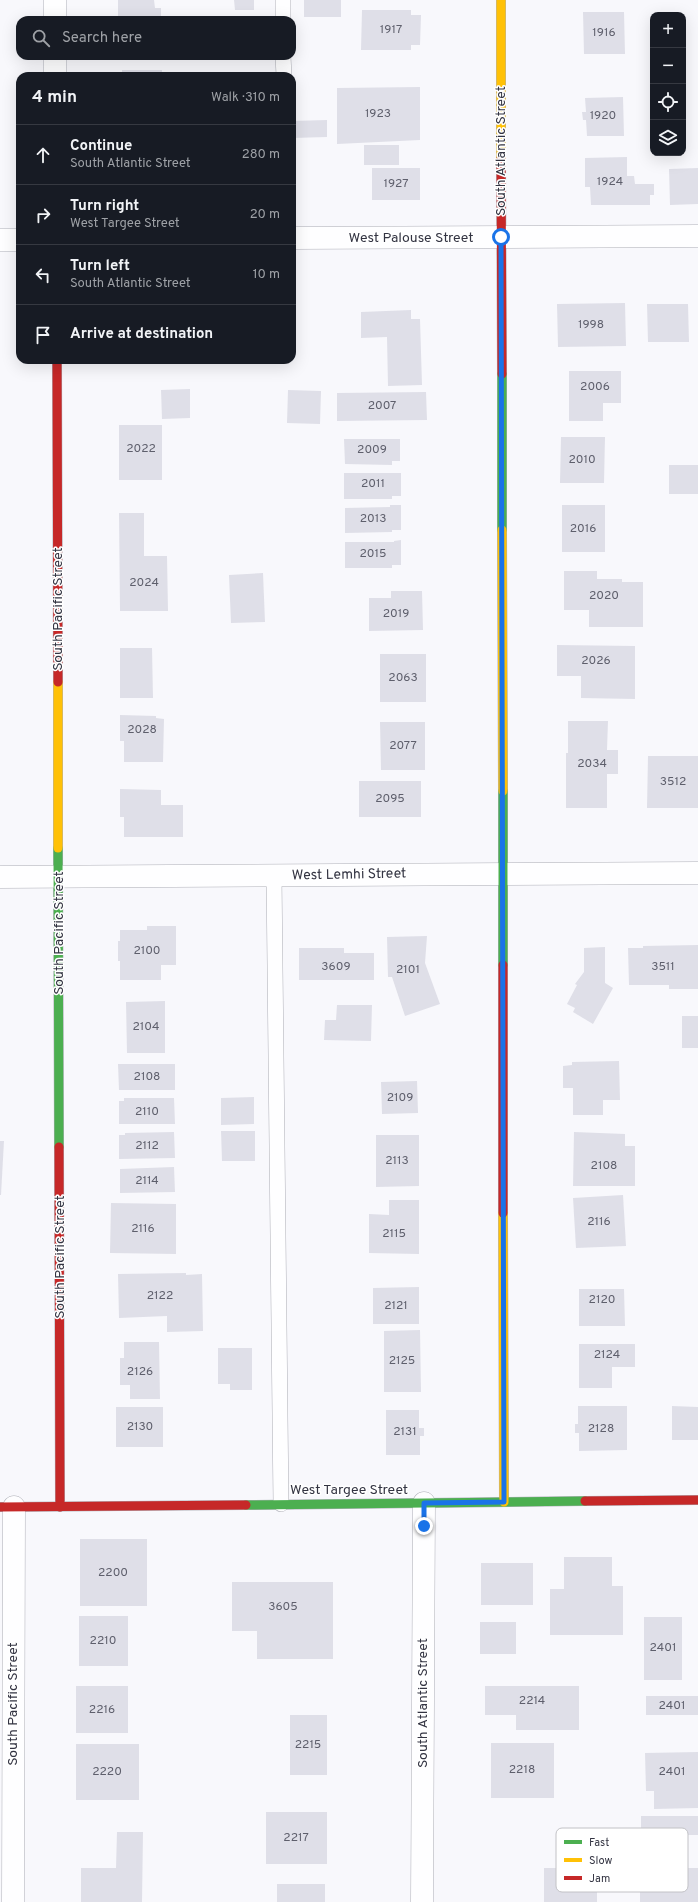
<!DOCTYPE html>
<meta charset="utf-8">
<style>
:root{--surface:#171b24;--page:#242831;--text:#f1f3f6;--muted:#9ea1a6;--line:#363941}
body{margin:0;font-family:Overpass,sans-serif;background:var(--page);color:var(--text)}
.controls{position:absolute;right:12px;top:12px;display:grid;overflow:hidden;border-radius:8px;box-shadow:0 4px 16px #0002}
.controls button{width:36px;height:36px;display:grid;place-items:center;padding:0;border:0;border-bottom:1px solid var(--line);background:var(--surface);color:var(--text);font:20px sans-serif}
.stop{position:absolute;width:12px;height:12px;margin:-9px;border:3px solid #1a73e8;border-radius:50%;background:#fff}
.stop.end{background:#1a73e8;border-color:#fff;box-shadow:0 1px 4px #0008}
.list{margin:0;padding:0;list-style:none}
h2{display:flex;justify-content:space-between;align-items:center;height:52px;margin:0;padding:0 16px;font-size:17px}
h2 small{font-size:13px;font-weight:400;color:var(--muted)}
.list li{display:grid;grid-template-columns:26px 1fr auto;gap:12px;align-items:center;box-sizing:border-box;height:60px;padding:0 16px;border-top:1px solid var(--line)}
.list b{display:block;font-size:15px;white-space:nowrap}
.list p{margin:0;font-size:13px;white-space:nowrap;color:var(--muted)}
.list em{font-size:13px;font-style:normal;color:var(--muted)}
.icon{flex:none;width:22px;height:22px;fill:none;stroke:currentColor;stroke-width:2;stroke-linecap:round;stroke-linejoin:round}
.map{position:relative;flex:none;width:698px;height:1902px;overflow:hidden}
.search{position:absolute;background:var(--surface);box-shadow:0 4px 16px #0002;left:16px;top:16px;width:280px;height:44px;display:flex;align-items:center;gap:10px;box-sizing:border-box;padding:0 14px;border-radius:12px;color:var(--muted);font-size:15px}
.panel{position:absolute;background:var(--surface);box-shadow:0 4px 16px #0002;left:16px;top:72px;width:280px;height:292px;border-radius:12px}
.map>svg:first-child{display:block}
.building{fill:#dfdfe8}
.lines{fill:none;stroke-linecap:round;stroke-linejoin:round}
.lane-casing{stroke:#aeafb7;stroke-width:16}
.street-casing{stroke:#aeafb7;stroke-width:23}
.fast-casing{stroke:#aeafb7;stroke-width:10}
.slow-casing{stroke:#aeafb7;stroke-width:10}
.jam-casing{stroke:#aeafb7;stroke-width:10}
.lane{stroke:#fefeff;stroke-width:15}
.street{stroke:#fefeff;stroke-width:22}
.fast{stroke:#4caf50;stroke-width:9}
.slow{stroke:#ffc107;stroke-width:9}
.jam{stroke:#c62828;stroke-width:9}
.route{stroke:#1a73e8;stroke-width:5}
.labels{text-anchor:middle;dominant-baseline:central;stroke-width:3;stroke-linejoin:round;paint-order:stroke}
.number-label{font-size:12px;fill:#5e5f6c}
.street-label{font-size:14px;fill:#333442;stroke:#fff}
.key{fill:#fff;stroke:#c2c2c6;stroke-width:1}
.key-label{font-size:11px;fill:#333442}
</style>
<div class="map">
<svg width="698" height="1902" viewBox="0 0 698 1902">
<rect width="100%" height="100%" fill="#f8f8fc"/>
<g class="building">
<path d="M 118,0 L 154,0 L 155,8 L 161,8 L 161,20 L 118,20 Z"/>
<path d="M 234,0 L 254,0 L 254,10 L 235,10 Z"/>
<rect x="304" y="0" width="37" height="17"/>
<path d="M 362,10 L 411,10 L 411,15 L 421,15 L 420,45 L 411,45 L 411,50 L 361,50 Z"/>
<path d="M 583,12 L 624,12 L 625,54 L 584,54 Z"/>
<rect x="122" y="70" width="40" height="6"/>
<path d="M 420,87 L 420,140 L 337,144 L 337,88 Z"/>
<path d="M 623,97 L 624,136 L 587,136 L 586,120 L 583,120 L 582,112 L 586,112 L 585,98 Z"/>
<path d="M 327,120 L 327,137 L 292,138 L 292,121 Z"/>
<rect x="364" y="145" width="35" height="20"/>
<path d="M 627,157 L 627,176 L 634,176 L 635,184 L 654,184 L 654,195 L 650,195 L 650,205 L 591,205 L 590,187 L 585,187 L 585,158 Z"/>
<rect x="372" y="168" width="48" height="32"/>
<path d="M 698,168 L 698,204 L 670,205 L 669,169 Z"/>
<path d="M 625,303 L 626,346 L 558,347 L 557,304 Z"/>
<path d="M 647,304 L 688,304 L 689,342 L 648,342 Z"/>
<path d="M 411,310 L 411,319 L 420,319 L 422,385 L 388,386 L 387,337 L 361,338 L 361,312 Z"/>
<path d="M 569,371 L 621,371 L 621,403 L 603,403 L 603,421 L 569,421 Z"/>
<path d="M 190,389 L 190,418 L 162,419 L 161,390 Z"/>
<path d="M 288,390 L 321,391 L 320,424 L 287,423 Z"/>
<path d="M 426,392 L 427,420 L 337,421 L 337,393 Z"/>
<rect x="119" y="425" width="43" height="55"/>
<path d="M 561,437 L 605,437 L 604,483 L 560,483 Z"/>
<path d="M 344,439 L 400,439 L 400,461 L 392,461 L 392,465 L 345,464 Z"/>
<rect x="669" y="465" width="29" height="29"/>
<path d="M 344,473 L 401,473 L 401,496 L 392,496 L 392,499 L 344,499 Z"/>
<path d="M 390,505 L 401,505 L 401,530 L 392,530 L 392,532 L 345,533 L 345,508 L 390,507 Z"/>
<rect x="562" y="505" width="43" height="47"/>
<path d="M 119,513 L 144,513 L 144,556 L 167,556 L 168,611 L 120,611 Z"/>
<path d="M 401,540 L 401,565 L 392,565 L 392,568 L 345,568 L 345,542 L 394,542 L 394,541 Z"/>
<path d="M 564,571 L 597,571 L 597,579 L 622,579 L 622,582 L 643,582 L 643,627 L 589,627 L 589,610 L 564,610 Z"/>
<path d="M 263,573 L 265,622 L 231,623 L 229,575 Z"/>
<path d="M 391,591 L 422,591 L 423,630 L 369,631 L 369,598 L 391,598 Z"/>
<path d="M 557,645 L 635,646 L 635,699 L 581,698 L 581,676 L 557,676 Z"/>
<path d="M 120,648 L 152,648 L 153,698 L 120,698 Z"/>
<rect x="380" y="654" width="46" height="48"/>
<path d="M 120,715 L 156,716 L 156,718 L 164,719 L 163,762 L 124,762 L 124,741 L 120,741 Z"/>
<path d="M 568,721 L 608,721 L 607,750 L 618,750 L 618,774 L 607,774 L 607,808 L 566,808 L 566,753 L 568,753 Z"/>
<path d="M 380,722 L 425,722 L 425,770 L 381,770 Z"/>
<path d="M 648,756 L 698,756 L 698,808 L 647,808 Z"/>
<rect x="359" y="781" width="62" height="36"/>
<path d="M 120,789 L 161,790 L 161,805 L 183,805 L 183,837 L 124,837 L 124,817 L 120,817 Z"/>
<path d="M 147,926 L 176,926 L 176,965 L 161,965 L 161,980 L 120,980 L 120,961 L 118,961 L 118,941 L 120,941 L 120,930 L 147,930 Z"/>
<path d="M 427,936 L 425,963 L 440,1004 L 405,1016 L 392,977 L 388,977 L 387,937 Z"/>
<path d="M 698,945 L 698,989 L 669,989 L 669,985 L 629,985 L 628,948 L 643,948 L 643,946 Z"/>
<path d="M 605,947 L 605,983 L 613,988 L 593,1024 L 573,1012 L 575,1008 L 567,1004 L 577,985 L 575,984 L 584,972 L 584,948 Z"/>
<path d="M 299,948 L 344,948 L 344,953 L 374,953 L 374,980 L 299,980 Z"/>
<path d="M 165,1001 L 165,1053 L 127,1053 L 126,1002 Z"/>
<path d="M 337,1005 L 372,1005 L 371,1041 L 324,1040 L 325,1020 L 336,1020 Z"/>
<rect x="682" y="1016" width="16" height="32"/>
<path d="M 619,1061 L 620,1100 L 603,1100 L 603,1115 L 573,1115 L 573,1088 L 563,1088 L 563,1066 L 572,1065 L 572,1062 Z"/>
<path d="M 118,1064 L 175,1064 L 175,1090 L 119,1090 Z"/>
<path d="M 417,1081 L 418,1113 L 382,1114 L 381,1082 Z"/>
<path d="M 254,1097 L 254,1124 L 221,1125 L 221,1098 Z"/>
<path d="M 124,1098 L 174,1098 L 175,1124 L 119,1124 L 119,1101 L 124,1101 Z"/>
<path d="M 221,1131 L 255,1131 L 255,1161 L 222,1161 Z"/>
<path d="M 174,1132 L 175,1158 L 119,1159 L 119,1135 L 125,1135 L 125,1133 Z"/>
<path d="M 574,1132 L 625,1134 L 625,1146 L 635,1146 L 635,1186 L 573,1186 Z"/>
<path d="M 376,1135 L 419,1135 L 419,1186 L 376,1187 Z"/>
<path d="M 0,1141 L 4,1141 L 1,1195 L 0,1195 Z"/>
<path d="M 174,1167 L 175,1192 L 120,1193 L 120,1169 Z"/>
<path d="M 623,1195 L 626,1246 L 576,1248 L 573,1198 Z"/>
<path d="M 389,1200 L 419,1200 L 419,1254 L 369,1253 L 369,1214 L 389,1215 Z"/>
<path d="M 111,1203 L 176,1204 L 176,1254 L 110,1253 Z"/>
<path d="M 186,1273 L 186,1275 L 202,1274 L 203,1331 L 167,1332 L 167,1316 L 119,1318 L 118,1274 Z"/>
<path d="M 419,1287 L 419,1324 L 373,1324 L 373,1288 Z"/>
<path d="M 579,1289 L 624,1289 L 625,1326 L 579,1326 Z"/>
<path d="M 420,1330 L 421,1392 L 384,1392 L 384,1331 Z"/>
<path d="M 124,1342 L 159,1342 L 160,1399 L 130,1399 L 130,1385 L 120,1385 L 120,1358 L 124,1358 Z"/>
<path d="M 579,1344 L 635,1344 L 635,1367 L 612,1367 L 612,1388 L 579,1388 Z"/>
<path d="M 218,1348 L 252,1348 L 252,1390 L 230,1390 L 230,1384 L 218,1384 Z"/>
<path d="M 578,1406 L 627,1406 L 627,1450 L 579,1451 L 579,1433 L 575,1433 L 575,1424 L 578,1424 Z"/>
<path d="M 672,1406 L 698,1407 L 698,1440 L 672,1440 Z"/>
<rect x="116" y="1407" width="47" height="40"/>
<path d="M 386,1410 L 419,1410 L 419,1428 L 424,1428 L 424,1436 L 420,1436 L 420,1455 L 386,1455 Z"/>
<rect x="80" y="1539" width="67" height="67"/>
<path d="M 564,1557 L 612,1557 L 612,1586 L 623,1586 L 623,1635 L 550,1635 L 550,1589 L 564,1589 Z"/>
<rect x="481" y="1563" width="52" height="42"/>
<path d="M 232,1582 L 333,1582 L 333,1659 L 257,1659 L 257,1631 L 232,1631 Z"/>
<rect x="79" y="1616" width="49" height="50"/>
<rect x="644" y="1617" width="38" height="63"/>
<rect x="480" y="1622" width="36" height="32"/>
<rect x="76" y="1686" width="52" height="47"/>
<path d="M 485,1686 L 579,1686 L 579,1730 L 516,1730 L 516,1715 L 485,1715 Z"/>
<rect x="646" y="1696" width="52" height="19"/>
<rect x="290" y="1715" width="37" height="60"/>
<rect x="491" y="1743" width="63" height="55"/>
<rect x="76" y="1744" width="63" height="56"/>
<path d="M 698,1752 L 698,1808 L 654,1809 L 654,1791 L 646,1791 L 645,1753 Z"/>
<rect x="266" y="1812" width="61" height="52"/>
<rect x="641" y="1816" width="57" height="19"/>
<path d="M 117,1832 L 143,1832 L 142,1902 L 81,1902 L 81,1868 L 116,1868 Z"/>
<rect x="544" y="1868" width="53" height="34"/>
<rect x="640" y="1868" width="58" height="34"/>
<rect x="277" y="1884" width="48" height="18"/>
</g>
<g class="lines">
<defs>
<g id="lane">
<path d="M 283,0 L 283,20"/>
<path d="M 283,56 L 284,76"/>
<path d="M 274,876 L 281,1504"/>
</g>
<g id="street">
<path d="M 55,0 L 55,20"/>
<path d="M 55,56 L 55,76"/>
<path d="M 292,238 L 698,236"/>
<path d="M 0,240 L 20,240"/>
<path d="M 0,877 L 698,873"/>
<path d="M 13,1902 L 14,1507"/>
<path d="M 422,1902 L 424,1503"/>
</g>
<g id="fast">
<path d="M 502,374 L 502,530"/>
<path d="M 503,791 L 503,965"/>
<path d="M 58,848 L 59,1147"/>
<path d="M 246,1505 L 585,1501"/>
</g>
<g id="slow">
<path d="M 501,0 L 501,159"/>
<path d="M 502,530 L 503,791"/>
<path d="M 58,682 L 58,848"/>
<path d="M 503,1213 L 504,1502"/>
</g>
<g id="jam">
<path d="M 501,159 L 502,374"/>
<path d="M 57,360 L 58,682"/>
<path d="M 503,965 L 503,1213"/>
<path d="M 59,1147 L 60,1507"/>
<path d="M 585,1501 L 698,1500"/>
<path d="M 0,1507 L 246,1505"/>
</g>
</defs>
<use href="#lane" class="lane-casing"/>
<use href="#street" class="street-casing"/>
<use href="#fast" class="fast-casing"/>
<use href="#slow" class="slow-casing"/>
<use href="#jam" class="jam-casing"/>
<use href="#lane" class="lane"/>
<use href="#street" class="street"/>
<use href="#fast" class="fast"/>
<use href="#slow" class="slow"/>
<use href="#jam" class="jam"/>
</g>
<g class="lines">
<path class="route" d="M 424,1526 L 424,1503 L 504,1502 L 501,237"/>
</g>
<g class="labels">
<g class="number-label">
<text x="391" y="30">1917</text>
<text x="604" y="33">1916</text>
<text x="378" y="114">1923</text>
<text x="603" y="116">1920</text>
<text x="610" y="182">1924</text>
<text x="396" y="184">1927</text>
<text x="591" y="325">1998</text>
<text x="595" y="387">2006</text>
<text x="382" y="406">2007</text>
<text x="141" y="449">2022</text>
<text x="372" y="450">2009</text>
<text x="582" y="460">2010</text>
<text x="373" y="484">2011</text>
<text x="373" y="519">2013</text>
<text x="583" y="529">2016</text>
<text x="373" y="554">2015</text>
<text x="144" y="583">2024</text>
<text x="604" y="596">2020</text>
<text x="396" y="614">2019</text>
<text x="596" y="661">2026</text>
<text x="403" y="678">2063</text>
<text x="142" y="730">2028</text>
<text x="403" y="746">2077</text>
<text x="592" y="764">2034</text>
<text x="673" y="782">3512</text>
<text x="390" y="799">2095</text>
<text x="147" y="951">2100</text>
<text x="336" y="967">3609</text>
<text x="663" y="967">3511</text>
<text x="408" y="970">2101</text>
<text x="146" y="1027">2104</text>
<text x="147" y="1077">2108</text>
<text x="400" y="1098">2109</text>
<text x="147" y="1112">2110</text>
<text x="147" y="1146">2112</text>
<text x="397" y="1161">2113</text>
<text x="604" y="1166">2108</text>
<text x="147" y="1181">2114</text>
<text x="599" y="1222">2116</text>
<text x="143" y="1229">2116</text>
<text x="394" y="1234">2115</text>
<text x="160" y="1296">2122</text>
<text x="602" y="1300">2120</text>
<text x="396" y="1306">2121</text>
<text x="607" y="1355">2124</text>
<text x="402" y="1361">2125</text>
<text x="140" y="1372">2126</text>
<text x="140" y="1427">2130</text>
<text x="601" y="1429">2128</text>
<text x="405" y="1432">2131</text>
<text x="113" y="1573">2200</text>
<text x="283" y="1607">3605</text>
<text x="103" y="1641">2210</text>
<text x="663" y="1648">2401</text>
<text x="532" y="1701">2214</text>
<text x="672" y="1706">2401</text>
<text x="102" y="1710">2216</text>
<text x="308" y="1745">2215</text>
<text x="522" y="1770">2218</text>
<text x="107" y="1772">2220</text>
<text x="672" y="1772">2401</text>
<text x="296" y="1838">2217</text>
</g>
<g class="street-label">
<text transform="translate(501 151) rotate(-90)">South Atlantic Street</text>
<text x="411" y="238">West Palouse Street</text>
<text transform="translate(58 609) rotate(-90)">South Pacific Street</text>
<text transform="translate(349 875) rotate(-1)">West Lemhi Street</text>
<text transform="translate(59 933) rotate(-90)">South Pacific Street</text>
<text transform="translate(60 1257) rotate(-90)">South Pacific Street</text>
<text x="349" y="1490">West Targee Street</text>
<text transform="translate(423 1703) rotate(-90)">South Atlantic Street</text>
<text transform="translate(13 1704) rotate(-90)">South Pacific Street</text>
</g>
</g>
<rect x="556" y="1828" width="132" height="64" rx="6" class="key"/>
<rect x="564" y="1840" width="18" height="4" fill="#4caf50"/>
<rect x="564" y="1858" width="18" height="4" fill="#ffc107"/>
<rect x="564" y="1876" width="18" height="4" fill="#c62828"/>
<g class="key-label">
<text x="589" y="1846">Fast</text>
<text x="589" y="1864">Slow</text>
<text x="589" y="1882">Jam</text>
</g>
</svg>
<div class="controls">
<button>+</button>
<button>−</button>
<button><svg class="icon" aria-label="locate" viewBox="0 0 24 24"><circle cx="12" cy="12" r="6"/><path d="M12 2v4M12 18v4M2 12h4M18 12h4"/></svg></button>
<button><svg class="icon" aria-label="layers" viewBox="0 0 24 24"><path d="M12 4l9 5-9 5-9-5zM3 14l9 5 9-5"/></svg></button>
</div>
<div class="stop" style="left:501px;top:237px"></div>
<div class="stop end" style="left:424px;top:1526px"></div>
<div class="search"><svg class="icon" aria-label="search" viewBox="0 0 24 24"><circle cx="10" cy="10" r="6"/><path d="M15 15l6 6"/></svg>Search here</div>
<section class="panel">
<h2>4 min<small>Walk · 310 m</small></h2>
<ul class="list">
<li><svg class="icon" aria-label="ahead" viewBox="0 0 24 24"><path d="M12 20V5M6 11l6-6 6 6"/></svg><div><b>Continue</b><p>South Atlantic Street</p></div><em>280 m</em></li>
<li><svg class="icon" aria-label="right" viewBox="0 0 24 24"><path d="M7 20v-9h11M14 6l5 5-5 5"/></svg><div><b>Turn right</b><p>West Targee Street</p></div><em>20 m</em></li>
<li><svg class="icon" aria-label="left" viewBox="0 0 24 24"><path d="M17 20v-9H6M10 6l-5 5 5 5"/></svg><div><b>Turn left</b><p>South Atlantic Street</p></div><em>10 m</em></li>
<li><svg class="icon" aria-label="arrive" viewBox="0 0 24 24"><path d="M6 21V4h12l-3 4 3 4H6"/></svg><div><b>Arrive at destination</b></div></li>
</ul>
</section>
</div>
